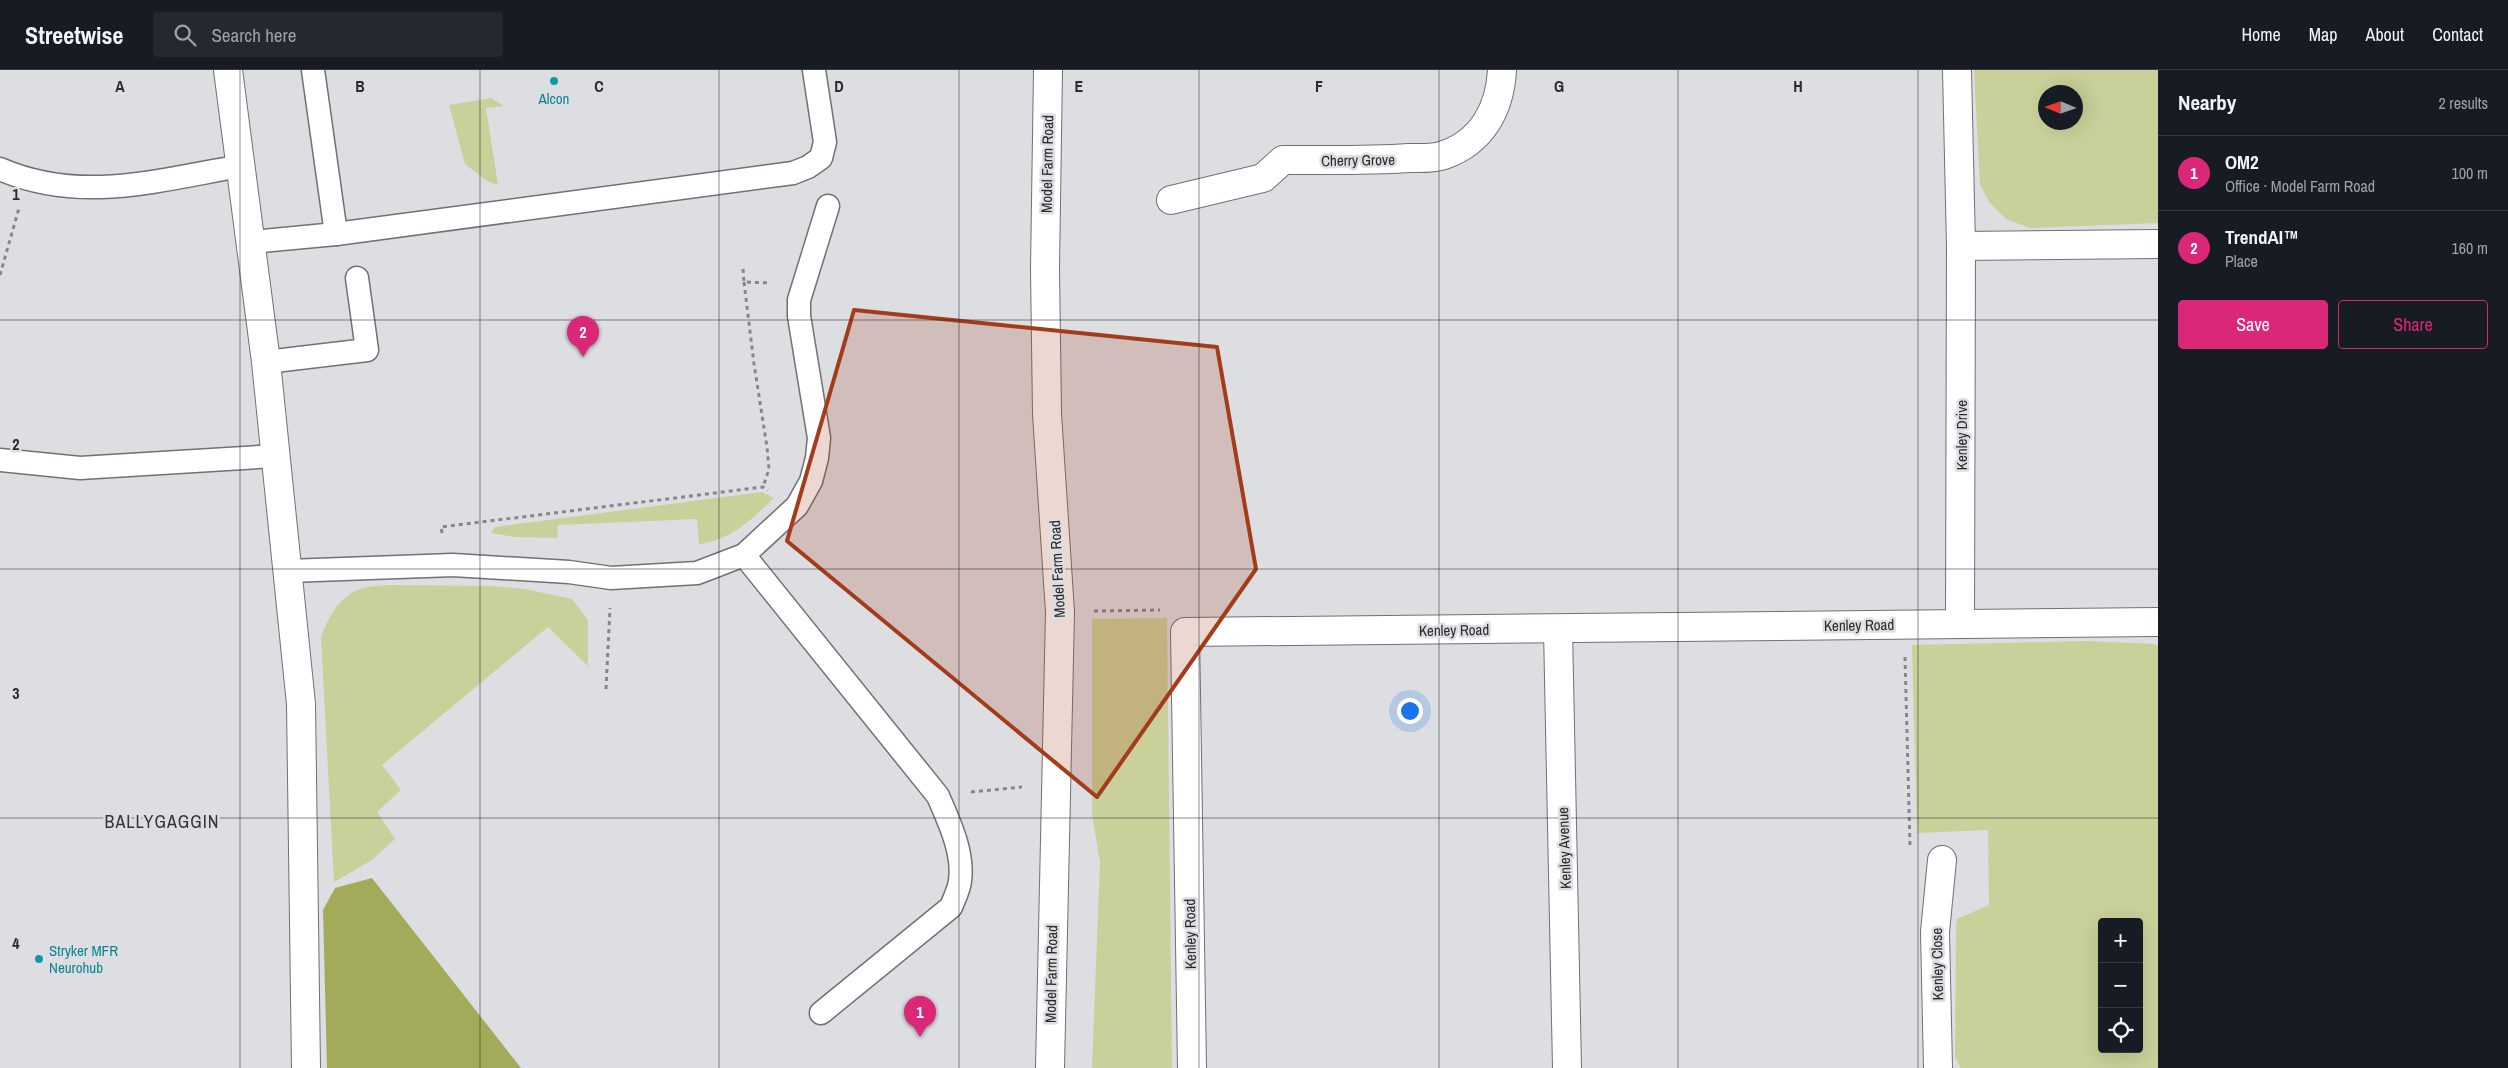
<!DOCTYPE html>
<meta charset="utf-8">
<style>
:root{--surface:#171b24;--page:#242831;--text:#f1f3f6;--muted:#9ea1a6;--line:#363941;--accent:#db2777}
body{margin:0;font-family:"Archivo Narrow",sans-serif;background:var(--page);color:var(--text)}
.controls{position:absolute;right:15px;bottom:15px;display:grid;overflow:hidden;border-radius:5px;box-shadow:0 5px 20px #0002}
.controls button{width:45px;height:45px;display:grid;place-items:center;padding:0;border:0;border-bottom:1px solid var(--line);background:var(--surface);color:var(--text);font:25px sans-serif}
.compass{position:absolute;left:2038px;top:15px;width:45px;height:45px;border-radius:50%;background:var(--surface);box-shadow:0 5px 20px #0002;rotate:272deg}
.you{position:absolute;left:1409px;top:640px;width:18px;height:18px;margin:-12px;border:4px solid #fff;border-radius:50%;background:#1a73e8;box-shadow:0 0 0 8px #1a73e833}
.badge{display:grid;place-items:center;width:32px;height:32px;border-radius:50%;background:var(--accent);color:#fff;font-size:16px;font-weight:700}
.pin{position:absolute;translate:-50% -41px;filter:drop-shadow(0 1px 2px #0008)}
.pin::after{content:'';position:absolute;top:26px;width:18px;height:15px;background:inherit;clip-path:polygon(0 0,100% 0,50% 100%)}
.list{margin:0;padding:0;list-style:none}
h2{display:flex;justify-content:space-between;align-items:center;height:65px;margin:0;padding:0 20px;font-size:21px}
h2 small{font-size:16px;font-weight:400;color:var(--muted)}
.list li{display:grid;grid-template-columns:32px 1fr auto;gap:15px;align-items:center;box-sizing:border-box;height:75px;padding:0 20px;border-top:1px solid var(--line)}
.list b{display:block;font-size:19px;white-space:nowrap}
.list p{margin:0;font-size:16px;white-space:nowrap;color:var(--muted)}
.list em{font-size:16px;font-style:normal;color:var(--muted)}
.actions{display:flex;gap:10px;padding:15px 20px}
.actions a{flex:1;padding:11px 0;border:1px solid var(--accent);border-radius:5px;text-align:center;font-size:18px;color:var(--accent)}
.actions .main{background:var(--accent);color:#fff}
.icon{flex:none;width:28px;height:28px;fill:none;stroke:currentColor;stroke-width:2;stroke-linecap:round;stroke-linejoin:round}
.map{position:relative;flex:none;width:2158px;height:998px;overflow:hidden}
header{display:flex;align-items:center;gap:30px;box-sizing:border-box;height:70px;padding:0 25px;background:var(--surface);border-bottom:1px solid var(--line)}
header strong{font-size:24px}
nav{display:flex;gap:28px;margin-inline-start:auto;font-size:18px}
.search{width:350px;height:45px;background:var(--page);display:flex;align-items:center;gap:12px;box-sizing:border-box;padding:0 18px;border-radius:5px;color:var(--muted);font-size:19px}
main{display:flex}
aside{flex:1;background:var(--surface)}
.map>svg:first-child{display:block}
.green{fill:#c9d09a;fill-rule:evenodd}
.forest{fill:#a3ab5b}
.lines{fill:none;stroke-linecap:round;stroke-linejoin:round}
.service-casing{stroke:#707075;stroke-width:25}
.minor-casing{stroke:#707075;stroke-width:30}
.secondary-casing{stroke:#707075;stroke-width:30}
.path{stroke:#86878a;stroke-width:3;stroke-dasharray:4 4;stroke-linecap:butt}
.service{stroke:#fff;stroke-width:22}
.minor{stroke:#fff;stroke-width:28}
.secondary{stroke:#fff;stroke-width:28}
.marked{fill:#a33c1b;fill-opacity:0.2;stroke:#a33c1b;stroke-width:4;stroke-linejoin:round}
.grid{fill:none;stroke:#2b2b2d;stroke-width:1;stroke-opacity:0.55}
.culture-dot{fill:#0f9aa8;stroke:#dddee2;stroke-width:2}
.labels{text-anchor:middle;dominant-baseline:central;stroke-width:5;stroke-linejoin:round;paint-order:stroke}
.culture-label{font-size:15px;fill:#0d838f;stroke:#dddee2}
.street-label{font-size:15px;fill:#2b2b2d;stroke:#dddee2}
.quarter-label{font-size:18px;letter-spacing:1px;fill:#353539;stroke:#dddee2}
.grid-label{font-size:16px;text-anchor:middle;font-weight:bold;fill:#2b2b2d;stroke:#dddee2;stroke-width:5;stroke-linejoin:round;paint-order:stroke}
</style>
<header>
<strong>Streetwise</strong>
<div class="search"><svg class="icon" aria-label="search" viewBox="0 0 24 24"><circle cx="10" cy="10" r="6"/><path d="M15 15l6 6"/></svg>Search here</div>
<nav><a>Home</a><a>Map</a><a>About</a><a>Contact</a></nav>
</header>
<main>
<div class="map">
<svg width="2158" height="998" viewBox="0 0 2158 998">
<rect width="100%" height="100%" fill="#dddee2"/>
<g class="green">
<path d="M 1974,0 L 2158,0 L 2158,153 L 2030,158 L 2006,149 L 1989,132 L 1980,114 ZM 2046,22 L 2076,22 L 2076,52 L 2046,52 Z"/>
<path d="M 491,28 L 504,36 L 486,38 L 498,115 L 487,111 L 465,94 L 449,35 Z"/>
<path d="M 762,422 L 774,428 C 751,450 731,470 699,474 L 697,449 L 558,455 L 557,468 L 515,467 L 491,463 L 495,457 Z"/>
<path d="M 388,515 L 492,516 L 525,519 L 572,529 L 588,550 L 588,596 L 548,557 L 382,695 L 401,720 L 377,742 L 395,769 L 372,790 L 334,812 L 321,567 C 328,548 338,529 357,520 C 365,516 379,516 388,515 Z"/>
<path d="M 1167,548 L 1172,998 L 1092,998 L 1100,792 L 1092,744 L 1092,549 Z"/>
<path d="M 2087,571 L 2154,574 L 2158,576 L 2158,998 L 1961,998 L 1955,987 L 1956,858 L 1957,849 L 1989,835 L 1988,760 L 1917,763 L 1912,575 ZM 2102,852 L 2139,852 L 2139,979 L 2102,979 Z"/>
</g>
<path class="forest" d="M 372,808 L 521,998 L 327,998 L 323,840 L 335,818 Z"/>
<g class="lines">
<defs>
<g id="service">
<path d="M 313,0 L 336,164"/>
<path d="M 0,99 C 81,134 158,110 241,96"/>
<path d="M 252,172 L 336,164 L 793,103 L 808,97 L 821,88 L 825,72 L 814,0"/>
<path d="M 266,292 L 367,280 L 357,208"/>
<path d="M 0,390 L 80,398 L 276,386"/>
<path d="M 744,485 L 938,726 C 949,752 964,782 960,811 C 959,820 954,829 951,837 L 821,943"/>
<path d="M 288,501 L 453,495 L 569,502 L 611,508 L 697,503 L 744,485 L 797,436 L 811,411 L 817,388 L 819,368 L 799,246 L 799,230 L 828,136"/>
</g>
<g id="minor">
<path d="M 228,0 L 266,292 L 301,634 L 306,998"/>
<path d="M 1957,0 L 1961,176 L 1960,553"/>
<path d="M 1171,130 L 1263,108 L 1283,90 C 1325,90 1367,91 1409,88 C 1420,88 1434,89 1444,85 C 1482,72 1500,39 1502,0"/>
<path d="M 1961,176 L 2158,174"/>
<path d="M 1558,559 L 1567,998"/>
<path d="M 1192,998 L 1185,562 L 2158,552"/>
<path d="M 1938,998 L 1935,862 L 1942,790"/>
</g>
<path id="secondary" d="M 1048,0 L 1045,199 L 1047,344 L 1060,542 L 1050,998"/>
</defs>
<use href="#service" class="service-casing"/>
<use href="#minor" class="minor-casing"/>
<use href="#secondary" class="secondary-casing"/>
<g class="path">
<path d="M 743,199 L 744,212 L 771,213"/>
<path d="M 0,205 L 19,138"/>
<path d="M 744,212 L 754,294 L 767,377 L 769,399 L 763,417"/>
<path d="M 442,463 L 441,457 L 763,417 L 768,420"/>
<path d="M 1094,541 L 1160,540"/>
<path d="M 1905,587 L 1910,776"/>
<path d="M 606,619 L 610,538"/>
<path d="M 971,722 L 1022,717"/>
</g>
<use href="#service" class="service"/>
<use href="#minor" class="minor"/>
<use href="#secondary" class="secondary"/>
</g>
<path class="marked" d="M 854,240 L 1217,277 L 1256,499 L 1097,727 L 787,471 Z"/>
<path class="grid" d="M 240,0 L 240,998M 480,0 L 480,998M 719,0 L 719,998M 959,0 L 959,998M 1199,0 L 1199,998M 1439,0 L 1439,998M 1678,0 L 1678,998M 1918,0 L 1918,998M 0,250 L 2158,250M 0,499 L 2158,499M 0,748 L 2158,748"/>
<g class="culture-dot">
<circle cx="554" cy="11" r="5"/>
<circle cx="39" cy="889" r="5"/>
</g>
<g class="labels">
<g class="culture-label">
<text x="554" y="28">Alcon</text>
<text x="49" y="880" text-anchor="start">Stryker MFR<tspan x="49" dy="17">Neurohub</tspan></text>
</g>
<g class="street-label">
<text transform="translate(1358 90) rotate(-1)">Cherry Grove</text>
<text transform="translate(1047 94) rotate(-89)">Model Farm Road</text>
<text transform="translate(1961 365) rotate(-90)">Kenley Drive</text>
<text transform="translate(1057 499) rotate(-93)">Model Farm Road</text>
<text transform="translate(1859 555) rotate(-1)">Kenley Road</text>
<text transform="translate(1454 560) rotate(-1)">Kenley Road</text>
<text transform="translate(1564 778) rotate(-92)">Kenley Avenue</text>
<text transform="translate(1190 864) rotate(-91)">Kenley Road</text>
<text transform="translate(1937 894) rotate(-91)">Kenley Close</text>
<text transform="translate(1051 904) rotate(-89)">Model Farm Road</text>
</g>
<g class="quarter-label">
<text x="162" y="751">BALLYGAGGIN</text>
</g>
</g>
<g class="grid-label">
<text x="120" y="22">A</text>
<text x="360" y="22">B</text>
<text x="599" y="22">C</text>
<text x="839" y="22">D</text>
<text x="1079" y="22">E</text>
<text x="1319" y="22">F</text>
<text x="1559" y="22">G</text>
<text x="1798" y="22">H</text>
<text x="16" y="130">1</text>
<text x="16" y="380">2</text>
<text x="16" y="629">3</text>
<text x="16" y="879">4</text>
</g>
</svg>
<div class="controls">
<button>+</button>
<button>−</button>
<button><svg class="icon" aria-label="locate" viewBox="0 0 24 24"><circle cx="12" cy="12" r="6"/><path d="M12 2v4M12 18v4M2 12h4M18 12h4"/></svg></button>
</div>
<svg class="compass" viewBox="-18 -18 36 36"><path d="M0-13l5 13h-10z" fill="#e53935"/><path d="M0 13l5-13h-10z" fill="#9ea1a6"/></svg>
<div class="you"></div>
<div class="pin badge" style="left:920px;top:967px">1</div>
<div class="pin badge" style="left:583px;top:287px">2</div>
</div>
<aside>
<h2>Nearby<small>2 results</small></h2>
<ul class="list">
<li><span class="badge">1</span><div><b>OM2</b><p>Office · Model Farm Road</p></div><em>100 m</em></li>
<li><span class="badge">2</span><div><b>TrendAI™</b><p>Place</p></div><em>160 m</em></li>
</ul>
<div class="actions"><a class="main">Save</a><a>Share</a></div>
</aside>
</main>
